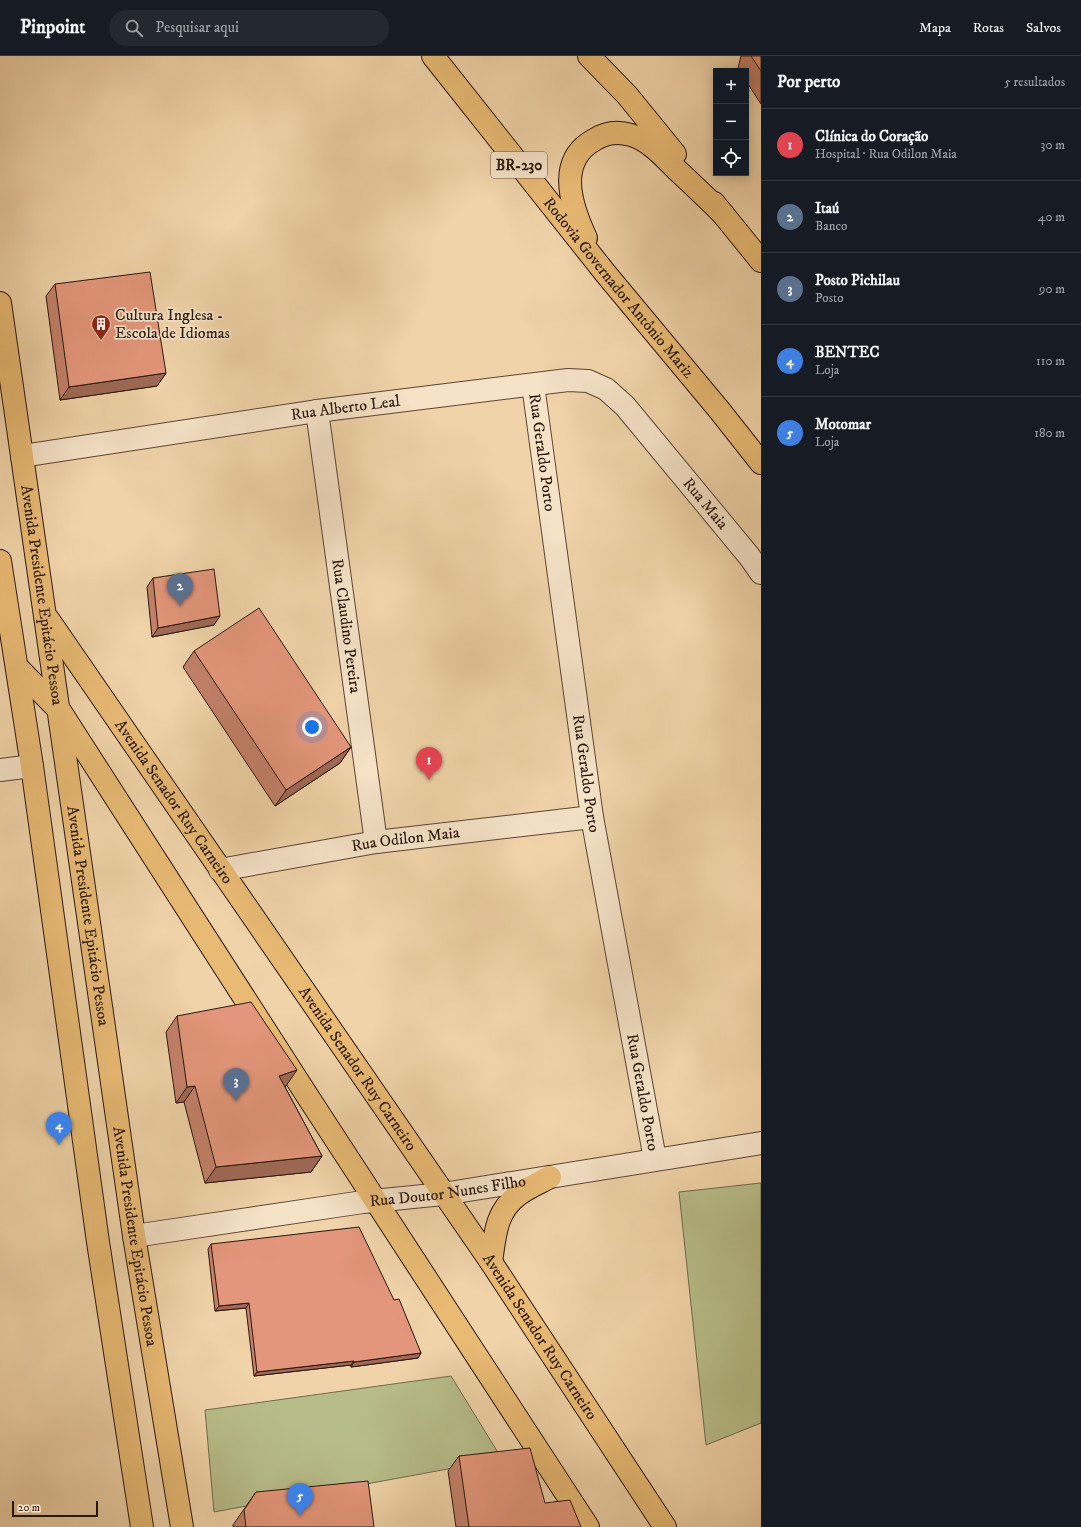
<!DOCTYPE html>
<html lang="pt">
<meta charset="utf-8">
<style>
:root{--surface:#171b24;--page:#242831;--text:#f1f3f6;--muted:#9ea1a6;--line:#363941;--accent:#db2777}
body{margin:0;font-family:"IM FELL DW Pica",serif;background:var(--page);color:var(--text)}
.controls{position:absolute;right:12px;top:12px;display:grid;overflow:hidden;border-radius:0px;box-shadow:0 2px 10px #0003}
.controls button{width:36px;height:36px;display:grid;place-items:center;padding:0;border:0;border-bottom:1px solid var(--line);background:var(--surface);color:var(--text);font:20px sans-serif}
.scale{position:absolute;left:12px;bottom:10px;width:86px;box-sizing:border-box;padding-left:4px;border:2px solid #29160f;border-top:0;font-size:11px;line-height:14px;white-space:nowrap;color:#29160f;-webkit-text-stroke:3px #f5e2c7;paint-order:stroke}
.you{position:absolute;left:312px;top:671px;width:14px;height:14px;margin:-10px;border:3px solid #fff;border-radius:50%;background:#1a73e8;box-shadow:0 0 0 6px #1a73e833}
.badge{display:grid;place-items:center;width:26px;height:26px;border-radius:50%;background:var(--accent);color:#fff;font-size:13px;font-weight:700}
.pin{position:absolute;translate:-50% -33px;filter:drop-shadow(0 1px 2px #0008)}
.pin::after{content:'';position:absolute;top:21px;width:14px;height:12px;background:inherit;clip-path:polygon(0 0,100% 0,50% 100%)}
.list{margin:0;padding:0;list-style:none}
h2{display:flex;justify-content:space-between;align-items:center;height:52px;margin:0;padding:0 16px;font-size:17px}
h2 small{font-size:13px;font-weight:400;color:var(--muted)}
.list li{display:grid;grid-template-columns:26px 1fr auto;gap:12px;align-items:center;box-sizing:border-box;height:72px;padding:0 16px;border-top:1px solid var(--line)}
.list b{display:block;font-size:15px;white-space:nowrap}
.list p{margin:0;font-size:13px;white-space:nowrap;color:var(--muted)}
.list em{font-size:13px;font-style:normal;color:var(--muted)}
.icon{flex:none;width:22px;height:22px;fill:none;stroke:currentColor;stroke-width:2;stroke-linecap:round;stroke-linejoin:round}
.map{position:relative;flex:none;width:761px;height:1471px;overflow:hidden}
header{display:flex;align-items:center;gap:24px;box-sizing:border-box;height:56px;padding:0 20px;background:var(--surface);border-bottom:1px solid var(--line)}
header strong{font-size:19px}
nav{display:flex;gap:22px;margin-inline-start:auto;font-size:14px}
.search{width:280px;height:36px;background:var(--page);display:flex;align-items:center;gap:10px;box-sizing:border-box;padding:0 14px;border-radius:22px;color:var(--muted);font-size:15px}
main{display:flex}
aside{flex:1;background:var(--surface)}
.map>svg:first-child{display:block}
.green{fill:#b7bd8a;stroke:#706a4c}
.lines{fill:none;stroke-linecap:round;stroke-linejoin:round}
.minor-casing{stroke:#5b4536;stroke-width:24}
.major-casing{stroke:#29160f;stroke-width:24}
.highway-casing{stroke:#29160f;stroke-width:24}
.minor{stroke:#f5e2c7;stroke-width:22}
.major{stroke:#e8ba74;stroke-width:22}
.highway{stroke:#e8ba74;stroke-width:22}
.wall{fill:#c3816a;stroke:#29160f}
.shaded-wall{fill:#9f6956;stroke:#29160f}
.building{fill:#e3967b;stroke:#29160f}
.labels{text-anchor:middle;dominant-baseline:central;stroke-width:3.5;stroke-linejoin:round;paint-order:stroke}
.shield{fill:#f5e2c7;stroke:#665346;stroke-width:1}
.shield-label{font-size:15px;font-weight:bold;fill:#29160f}
.street-label{font-size:16px;fill:#29160f;stroke:#f5e2c7}
.poi-label{font-size:16px;fill:#29160f;stroke:#f5e2c7;text-anchor:start}
</style>
<header>
<strong>Pinpoint</strong>
<div class="search"><svg class="icon" aria-label="search" viewBox="0 0 24 24"><circle cx="10" cy="10" r="6"/><path d="M15 15l6 6"/></svg>Pesquisar aqui</div>
<nav><a>Mapa</a><a>Rotas</a><a>Salvos</a></nav>
</header>
<main>
<div class="map">
<svg width="761" height="1471" viewBox="0 0 761 1471">
<rect width="100%" height="100%" fill="#f0d3a9"/>
<filter id="stains"><feTurbulence type="fractalNoise" baseFrequency=".005" numOctaves="4"/><feColorMatrix values="0 0 0 0 .2 0 0 0 0 .09 0 0 0 0 .02 0 0 0 .5 -.17"/></filter>
<radialGradient id="worn" r=".72"><stop offset=".6" stop-color="#630" stop-opacity="0"/><stop offset="1" stop-color="#630" stop-opacity=".3"/></radialGradient>
<g class="green">
<path d="M 761,1127 L 761,1367 L 706,1389 L 679,1136 Z"/>
<path d="M 451,1320 L 502,1403 L 214,1456 L 205,1354 Z"/>
</g>
<g class="lines">
<defs>
<g id="minor">
<path id="s1" d="M 533,329 L 592,761 L 655,1103"/>
<path id="s2" d="M 317,355 L 376,786"/>
<path id="s3" d="M 22,400 L 317,355 L 568,324 L 588,325 L 606,333 L 625,350 L 749,500 L 761,517"/>
<path d="M 0,714 L 32,710"/>
<path id="s4" d="M 220,814 L 376,786 L 592,761"/>
<path id="s5" d="M 134,1180 L 363,1146 L 443,1138 L 761,1087"/>
</g>
<g id="major">
<path id="s6" d="M 0,247 L 134,1180 L 182,1471"/>
<path d="M 0,505 L 32,710 L 98,1186 L 142,1471"/>
<path id="s7" d="M 48,563 L 491,1206 L 665,1471"/>
<path d="M 17,611 L 60,655 L 310,1044 L 588,1471"/>
<path d="M 491,1206 C 495,1181 495,1156 518,1139 C 527,1132 539,1127 550,1121"/>
</g>
<g id="highway">
<path id="s8" d="M 433,0 L 606,218 L 720,355 L 761,407"/>
<path d="M 589,0 L 627,39 L 675,98"/>
<path d="M 714,147 L 761,205"/>
<path d="M 586,182 C 571,150 556,105 594,84 C 605,77 618,75 631,79 C 649,84 664,101 677,114 C 692,128 708,143 723,158"/>
</g>
</defs>
<use href="#minor" class="minor-casing"/>
<use href="#major" class="major-casing"/>
<use href="#highway" class="highway-casing"/>
<use href="#minor" class="minor"/>
<use href="#major" class="major"/>
<use href="#highway" class="highway"/>
</g>
<g class="wall">
<path d="M 741,0 L 761,0 L 761,48 L 746,25 L 746,15 L 740,15 L 738,12 Z"/>
<path d="M 55,228 L 166,317 L 157,330 L 60,344 L 46,240 Z"/>
<path d="M 153,522 L 214,569 L 152,581 L 147,531 Z"/>
<path d="M 194,595 L 351,691 L 340,707 L 275,750 L 183,611 Z"/>
<path d="M 177,960 L 286,1030 L 285,1031 L 322,1100 L 311,1116 L 205,1127 L 184,1046 L 176,1047 L 166,976 Z"/>
<path d="M 211,1188 L 394,1244 L 421,1297 L 418,1302 L 351,1311 L 351,1309 L 254,1320 L 246,1252 L 215,1255 L 208,1193 Z"/>
<path d="M 459,1400 L 545,1447 L 581,1471 L 456,1471 L 448,1415 Z"/>
<path d="M 256,1436 L 374,1471 L 233,1471 L 233,1469 Z"/>
</g>
<g class="shaded-wall">
<path d="M 166,317 L 157,330 L 60,344 L 69,331 Z"/>
<path d="M 220,560 L 214,569 L 152,581 L 158,572 Z"/>
<path d="M 351,691 L 340,707 L 275,750 L 286,734 Z"/>
<path d="M 297,1014 L 286,1030 L 268,1036 L 279,1020 Z"/>
<path d="M 195,1030 L 184,1046 L 176,1047 L 187,1031 Z"/>
<path d="M 322,1100 L 311,1116 L 205,1127 L 216,1111 Z"/>
<path d="M 249,1247 L 246,1252 L 215,1255 L 219,1250 Z"/>
<path d="M 421,1297 L 418,1302 L 351,1311 L 354,1306 Z"/>
<path d="M 354,1305 L 351,1309 L 254,1320 L 257,1316 Z"/>
</g>
<g class="building">
<path d="M 751,0 L 761,0 L 761,15 Z"/>
<path d="M 150,216 L 166,317 L 69,331 L 55,228 Z"/>
<path d="M 214,513 L 220,560 L 158,572 L 153,522 Z"/>
<path d="M 259,552 L 351,691 L 286,734 L 194,595 Z"/>
<path d="M 251,946 L 297,1014 L 279,1020 L 322,1100 L 216,1111 L 195,1030 L 187,1031 L 177,960 Z"/>
<path d="M 359,1171 L 394,1244 L 399,1243 L 421,1297 L 354,1306 L 354,1305 L 257,1316 L 249,1247 L 219,1250 L 211,1188 Z"/>
<path d="M 530,1392 L 545,1447 L 570,1444 L 581,1471 L 469,1471 L 459,1400 Z"/>
<path d="M 368,1425 L 374,1471 L 246,1471 L 244,1454 L 256,1436 Z"/>
</g>
<defs>
<symbol id="building-pin" viewBox="-11 -11 22 30"><path d="M0 17L-7.5 6A9.5 9.5 0 1 1 7.5 6Z" fill="#8f2418" stroke="#f5e2c7"/><path d="M-4-6H4V6H1V3H-1V6H-4ZM-2.5-4.3h1.7v1.8h-1.7ZM.8-4.3h1.7v1.8H.8ZM-2.5-1h1.7V.8h-1.7ZM.8-1h1.7V.8H.8Z" fill="#fff"/></symbol>
</defs>
<g fill-rule="evenodd">
<use href="#building-pin" x="90" y="257" width="22" height="30"/>
</g>
<g class="labels">
<rect class="shield" x="491" y="96" width="56" height="26" rx="3"/>
<g class="shield-label">
<text x="519" y="109">BR-230</text>
</g>
<g class="street-label">
<text stroke="none"><textPath href="#s8" startOffset="297">Rodovia Governador Antônio Mariz</textPath></text>
<text stroke="none"><textPath href="#s3" startOffset="327">Rua Alberto Leal</textPath></text>
<text stroke="none"><textPath href="#s1" startOffset="68">Rua Geraldo Porto</textPath></text>
<text stroke="none"><textPath href="#s3" startOffset="743">Rua Maia</textPath></text>
<text stroke="none"><textPath href="#s6" startOffset="295">Avenida Presidente Epitácio Pessoa</textPath></text>
<text stroke="none"><textPath href="#s2" startOffset="217">Rua Claudino Pereira</textPath></text>
<text stroke="none"><textPath href="#s1" startOffset="392">Rua Geraldo Porto</textPath></text>
<text stroke="none"><textPath href="#s7" startOffset="222">Avenida Senador Ruy Carneiro</textPath></text>
<text stroke="none"><textPath href="#s4" startOffset="188">Rua Odilon Maia</textPath></text>
<text stroke="none"><textPath href="#s6" startOffset="619">Avenida Presidente Epitácio Pessoa</textPath></text>
<text stroke="none"><textPath href="#s7" startOffset="546">Avenida Senador Ruy Carneiro</textPath></text>
<text stroke="none"><textPath href="#s1" startOffset="716">Rua Geraldo Porto</textPath></text>
<text stroke="none"><textPath href="#s5" startOffset="317">Rua Doutor Nunes Filho</textPath></text>
<text stroke="none"><textPath href="#s6" startOffset="943">Avenida Presidente Epitácio Pessoa</textPath></text>
<text stroke="none"><textPath href="#s7" startOffset="870">Avenida Senador Ruy Carneiro</textPath></text>
</g>
<g class="poi-label">
<text x="115" y="259">Cultura Inglesa -<tspan x="115" dy="18">Escola de Idiomas</tspan></text>
</g>
</g>
<rect width="100%" height="100%" filter="url(#stains)"/>
<rect width="100%" height="100%" fill="url(#worn)"/>
</svg>
<div class="controls">
<button>+</button>
<button>−</button>
<button><svg class="icon" aria-label="locate" viewBox="0 0 24 24"><circle cx="12" cy="12" r="6"/><path d="M12 2v4M12 18v4M2 12h4M18 12h4"/></svg></button>
</div>
<div class="scale">20 m</div>
<div class="you"></div>
<div class="pin badge" style="left:429px;top:724px;background:#e0444e">1</div>
<div class="pin badge" style="left:180px;top:550px;background:#5c6f8a">2</div>
<div class="pin badge" style="left:236px;top:1045px;background:#5c6f8a">3</div>
<div class="pin badge" style="left:59px;top:1089px;background:#3f7fe0">4</div>
<div class="pin badge" style="left:300px;top:1460px;background:#3f7fe0">5</div>
</div>
<aside>
<h2>Por perto<small>5 resultados</small></h2>
<ul class="list">
<li><span class="badge" style="background:#e0444e">1</span><div><b>Clínica do Coração</b><p>Hospital · Rua Odilon Maia</p></div><em>30 m</em></li>
<li><span class="badge" style="background:#5c6f8a">2</span><div><b>Itaú</b><p>Banco</p></div><em>40 m</em></li>
<li><span class="badge" style="background:#5c6f8a">3</span><div><b>Posto Pichilau</b><p>Posto</p></div><em>90 m</em></li>
<li><span class="badge" style="background:#3f7fe0">4</span><div><b>BENTEC</b><p>Loja</p></div><em>110 m</em></li>
<li><span class="badge" style="background:#3f7fe0">5</span><div><b>Motomar</b><p>Loja</p></div><em>180 m</em></li>
</ul>
</aside>
</main>
